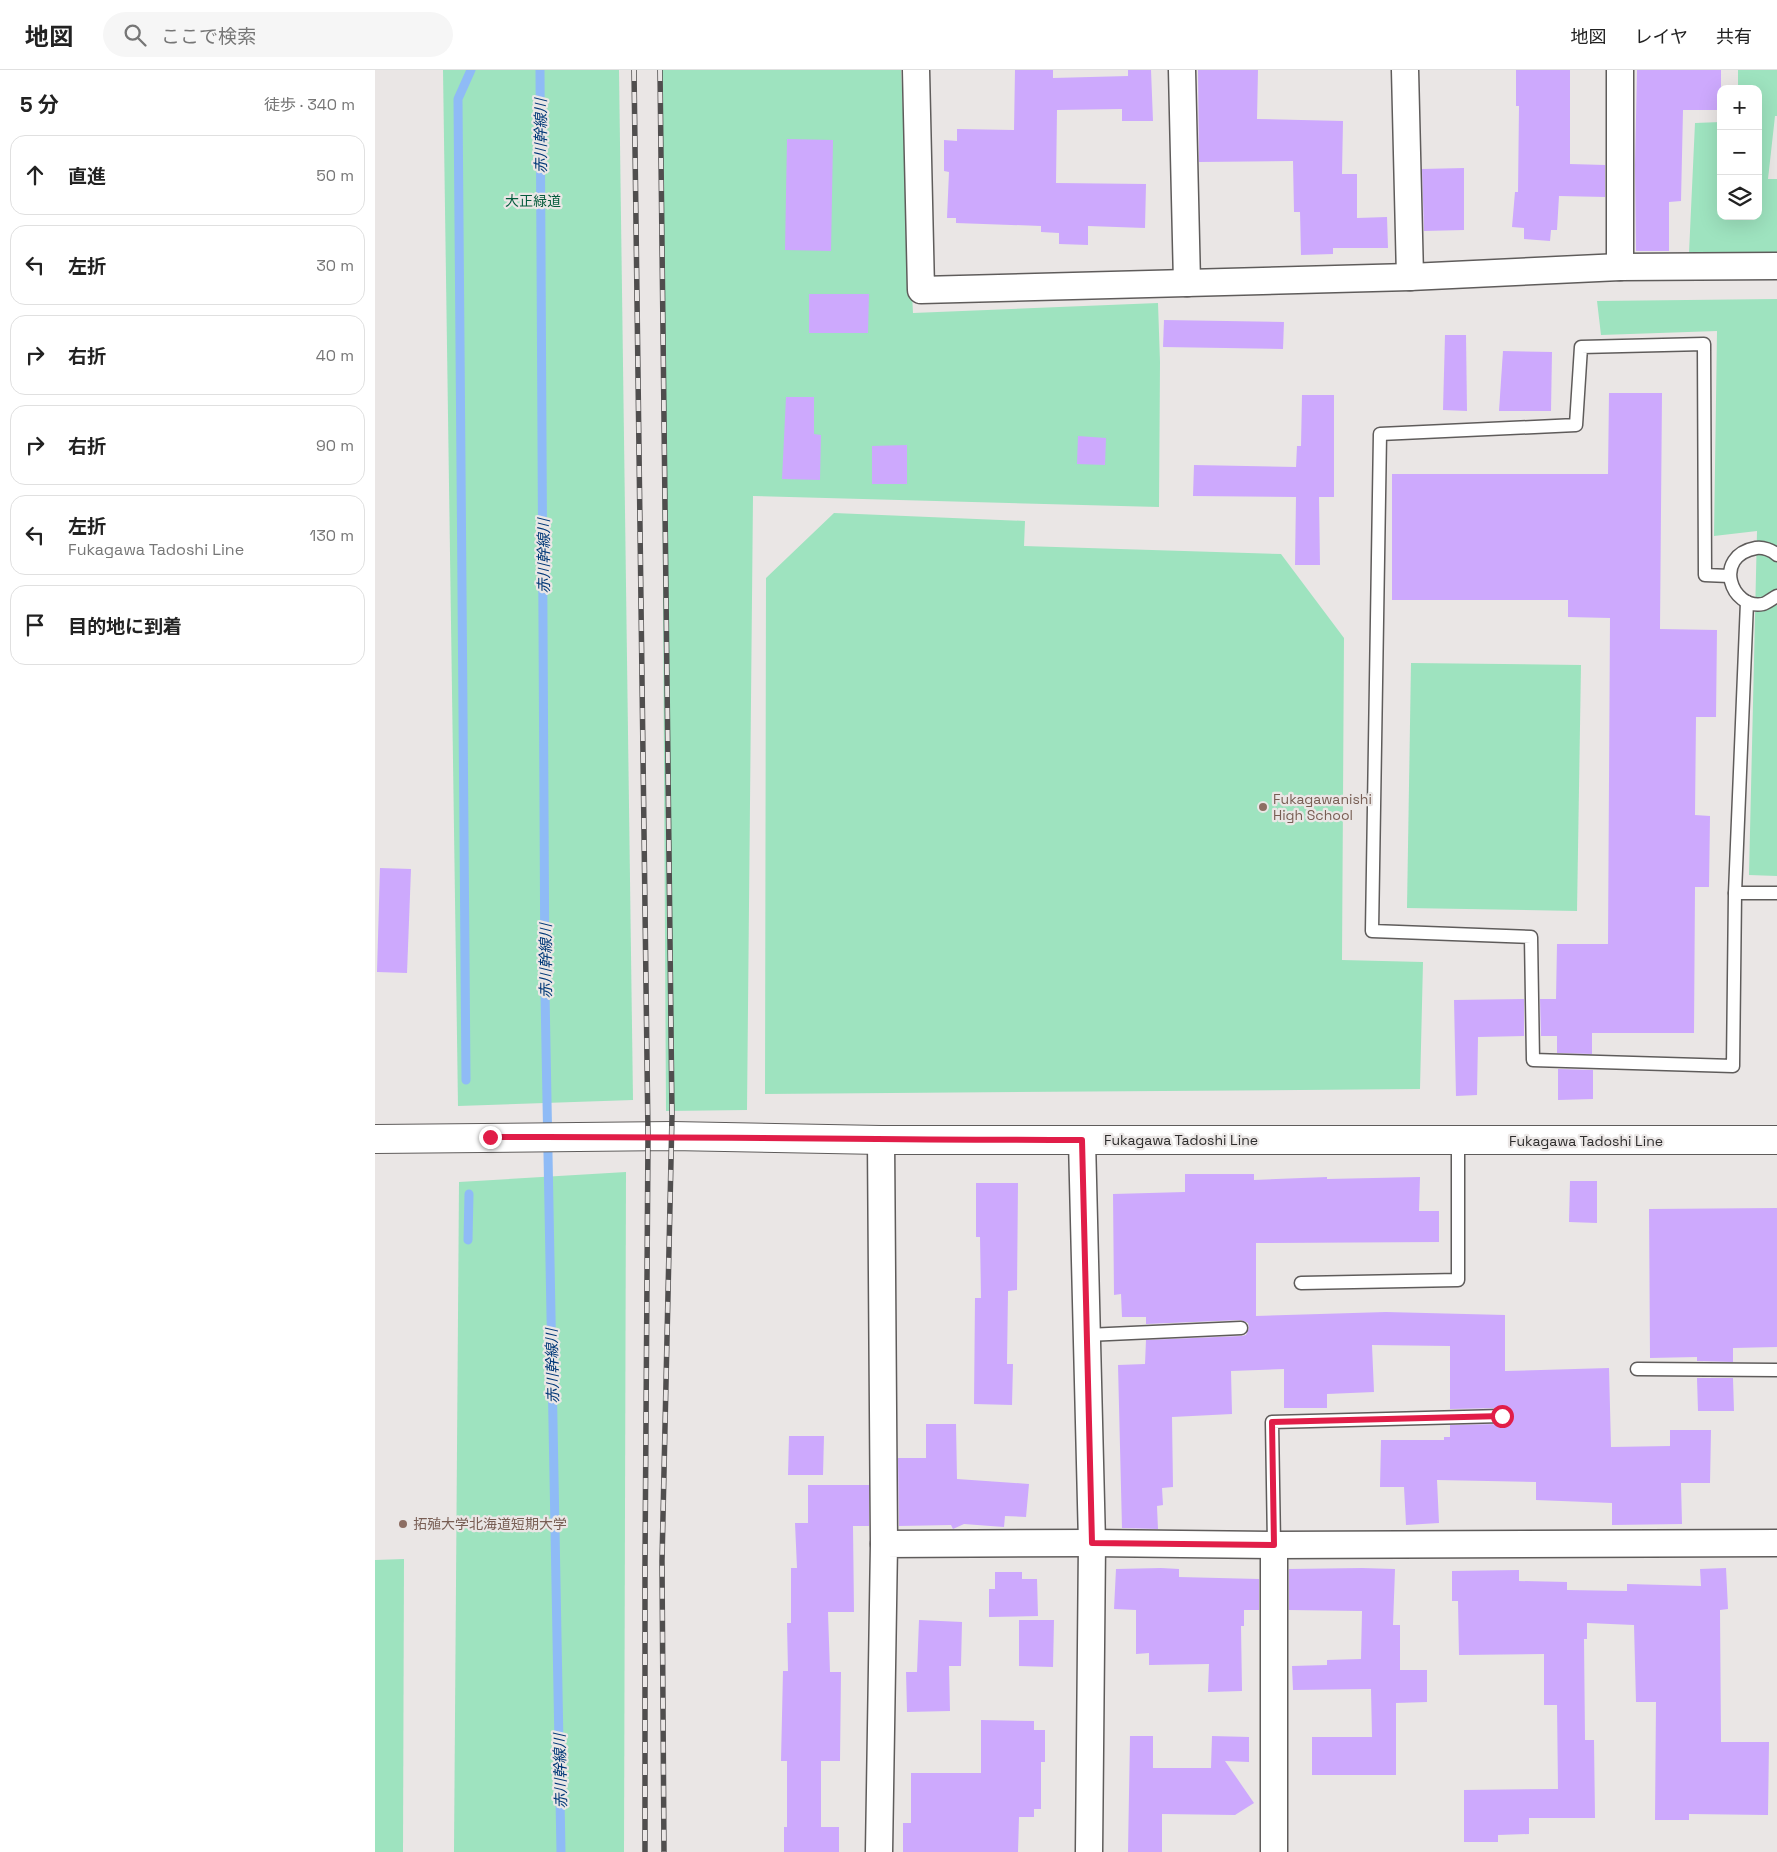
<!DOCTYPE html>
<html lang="ja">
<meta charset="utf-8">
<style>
:root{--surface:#fff;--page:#f6f6f6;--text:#222;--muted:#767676;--line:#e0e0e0}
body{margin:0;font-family:"Space Grotesk","Noto Sans JP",sans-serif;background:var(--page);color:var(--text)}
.controls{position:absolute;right:15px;top:15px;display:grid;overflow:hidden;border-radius:10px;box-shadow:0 5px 20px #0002}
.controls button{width:45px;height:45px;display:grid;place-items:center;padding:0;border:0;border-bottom:1px solid var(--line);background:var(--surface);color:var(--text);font:25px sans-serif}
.stop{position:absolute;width:15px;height:15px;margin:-11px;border:4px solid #e11d48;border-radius:50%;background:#fff}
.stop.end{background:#e11d48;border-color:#fff;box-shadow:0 1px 5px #0008}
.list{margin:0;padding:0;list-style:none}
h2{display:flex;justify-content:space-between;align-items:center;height:65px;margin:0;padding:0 20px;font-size:21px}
h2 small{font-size:16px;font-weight:400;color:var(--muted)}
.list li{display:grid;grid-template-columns:32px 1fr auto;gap:15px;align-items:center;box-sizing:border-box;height:80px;margin:0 10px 10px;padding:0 10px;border:1px solid var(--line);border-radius:15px}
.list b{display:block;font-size:19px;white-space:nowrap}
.list p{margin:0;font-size:16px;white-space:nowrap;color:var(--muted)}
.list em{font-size:16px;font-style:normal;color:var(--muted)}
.icon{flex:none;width:28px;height:28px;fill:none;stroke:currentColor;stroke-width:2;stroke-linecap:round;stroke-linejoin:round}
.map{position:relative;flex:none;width:1402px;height:1782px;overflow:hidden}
header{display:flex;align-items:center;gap:30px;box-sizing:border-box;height:70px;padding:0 25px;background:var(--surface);border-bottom:1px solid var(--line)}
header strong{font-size:24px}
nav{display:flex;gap:28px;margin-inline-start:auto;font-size:18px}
.search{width:350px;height:45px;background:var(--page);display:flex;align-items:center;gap:12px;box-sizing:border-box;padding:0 18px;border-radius:28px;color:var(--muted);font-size:19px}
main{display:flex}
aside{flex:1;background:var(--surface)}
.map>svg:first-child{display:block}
.green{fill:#9ee3bf}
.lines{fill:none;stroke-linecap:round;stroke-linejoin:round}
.stream{stroke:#8fbbf6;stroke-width:9}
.building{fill:#cda9fd}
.lane-casing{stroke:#5f5c5b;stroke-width:15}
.street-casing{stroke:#5f5c5b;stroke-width:29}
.secondary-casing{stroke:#5f5c5b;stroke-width:30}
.lane{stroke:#fff;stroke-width:12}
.street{stroke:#fff;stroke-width:26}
.secondary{stroke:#fff;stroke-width:28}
.rail-casing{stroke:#504e4e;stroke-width:5.5}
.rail{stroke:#eae6e5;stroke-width:4;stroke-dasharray:11;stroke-linecap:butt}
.route{stroke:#e11d48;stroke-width:6}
.education-dot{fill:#8d6e63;stroke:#eae6e5;stroke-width:2}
.labels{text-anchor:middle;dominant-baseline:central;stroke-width:4.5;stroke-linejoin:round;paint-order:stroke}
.park-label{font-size:14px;fill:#055b3c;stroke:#eae6e5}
.education-label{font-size:14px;fill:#785e54;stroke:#eae6e5;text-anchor:start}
.street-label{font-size:14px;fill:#2e2d2d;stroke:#eae6e5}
.water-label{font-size:15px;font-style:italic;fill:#003877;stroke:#eae6e5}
</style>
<header>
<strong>地図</strong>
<div class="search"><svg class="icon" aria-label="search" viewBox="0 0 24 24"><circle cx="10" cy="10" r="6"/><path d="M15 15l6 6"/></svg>ここで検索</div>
<nav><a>地図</a><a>レイヤ</a><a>共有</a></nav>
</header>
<main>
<aside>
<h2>5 分<small>徒歩 · 340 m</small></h2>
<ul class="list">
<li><svg class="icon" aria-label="ahead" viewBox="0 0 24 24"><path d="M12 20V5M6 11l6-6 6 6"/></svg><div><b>直進</b></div><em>50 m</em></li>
<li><svg class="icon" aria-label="left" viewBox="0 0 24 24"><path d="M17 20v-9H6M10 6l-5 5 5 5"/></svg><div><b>左折</b></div><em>30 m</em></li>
<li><svg class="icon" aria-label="right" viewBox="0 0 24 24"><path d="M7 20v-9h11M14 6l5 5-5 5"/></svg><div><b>右折</b></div><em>40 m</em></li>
<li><svg class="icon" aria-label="right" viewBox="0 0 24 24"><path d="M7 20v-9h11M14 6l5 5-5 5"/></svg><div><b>右折</b></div><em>90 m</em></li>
<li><svg class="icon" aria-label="left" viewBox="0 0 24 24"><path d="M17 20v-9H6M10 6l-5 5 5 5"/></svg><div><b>左折</b><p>Fukagawa Tadoshi Line</p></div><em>130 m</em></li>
<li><svg class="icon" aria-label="arrive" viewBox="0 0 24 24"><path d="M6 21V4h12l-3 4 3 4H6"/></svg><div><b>目的地に到着</b></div></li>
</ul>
</aside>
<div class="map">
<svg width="1402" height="1782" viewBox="0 0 1402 1782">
<rect width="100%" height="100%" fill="#eae6e5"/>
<g class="green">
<path d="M 68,0 L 244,0 L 258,1030 L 83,1036 Z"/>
<path d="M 285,0 L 526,0 L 538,243 L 783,233 L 785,292 L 784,437 L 378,426 L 372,1040 L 291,1041 Z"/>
<path d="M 1363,0 L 1402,0 L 1402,46 L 1400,46 L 1393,109 L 1402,109 L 1402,186 L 1314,183 L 1320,53 L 1346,52 L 1346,146 L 1383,146 L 1383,19 L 1363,19 Z"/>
<path d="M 1402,229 L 1402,806 L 1374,805 L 1382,461 L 1339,466 L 1342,261 L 1226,265 L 1222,231 Z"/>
<path d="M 459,443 L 650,451 L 649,476 L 906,484 L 969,568 L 967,890 L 1048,892 L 1045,1019 L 390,1024 L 391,508 Z"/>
<path d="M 1036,593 L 1206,595 L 1202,841 L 1032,838 Z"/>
<path d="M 251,1102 L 249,1782 L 79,1782 L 84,1112 Z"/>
<path d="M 29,1489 L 28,1782 L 0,1782 L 0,1490 Z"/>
</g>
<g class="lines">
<g class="stream">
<path d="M 165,0 L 170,923 L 186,1782"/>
<path d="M 91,1010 L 83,29 L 96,0"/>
<path d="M 93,1170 L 94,1124"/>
</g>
</g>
<g class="building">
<path d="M 640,0 L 678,0 L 678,8 L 753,6 L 753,0 L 776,0 L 778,51 L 747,51 L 747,39 L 682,40 L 681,113 L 771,114 L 770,158 L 713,156 L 713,175 L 684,174 L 684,163 L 666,162 L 666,156 L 581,153 L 581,148 L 572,148 L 574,102 L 569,101 L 569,70 L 582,71 L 582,59 L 639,60 Z"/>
<path d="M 823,0 L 883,0 L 882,49 L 968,51 L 967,104 L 982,104 L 982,148 L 1012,147 L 1013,178 L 958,178 L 958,184 L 926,185 L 925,142 L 919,142 L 918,91 L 824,92 Z"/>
<path d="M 1141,0 L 1195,0 L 1195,94 L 1230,95 L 1230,127 L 1184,126 L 1182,160 L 1176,160 L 1175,171 L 1149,169 L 1149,158 L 1137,157 L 1140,122 L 1143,122 L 1144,36 L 1141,36 Z"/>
<path d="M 1262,0 L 1346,0 L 1346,40 L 1308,40 L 1306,131 L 1294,132 L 1294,181 L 1261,181 L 1260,95 Z"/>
<path d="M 412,69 L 458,70 L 456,181 L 410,180 Z"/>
<path d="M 1089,98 L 1089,160 L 1049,161 L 1047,99 Z"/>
<path d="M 434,224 L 494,224 L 493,263 L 434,263 Z"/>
<path d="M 789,250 L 909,252 L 908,279 L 788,277 Z"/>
<path d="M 1070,265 L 1091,265 L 1092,341 L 1068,340 Z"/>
<path d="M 1128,281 L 1177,282 L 1176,341 L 1124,341 Z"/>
<path d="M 1234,323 L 1287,323 L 1285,559 L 1342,560 L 1341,647 L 1321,647 L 1320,745 L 1335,746 L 1334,817 L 1320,817 L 1319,963 L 1217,963 L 1217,984 L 1182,983 L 1182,966 L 1166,966 L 1165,929 L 1181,929 L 1182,874 L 1233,874 L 1235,548 L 1193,547 L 1193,530 L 1017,530 L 1017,404 L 1233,404 Z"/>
<path d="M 927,325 L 959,325 L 959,427 L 944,427 L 945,495 L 920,495 L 921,427 L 818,426 L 819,395 L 921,397 L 922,376 L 926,376 Z"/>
<path d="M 411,327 L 439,327 L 439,364 L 446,365 L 445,410 L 407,409 Z"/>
<path d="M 703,366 L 731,368 L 730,395 L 702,394 Z"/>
<path d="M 532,375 L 532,414 L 497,414 L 497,376 Z"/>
<path d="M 5,798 L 36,799 L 32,903 L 2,902 Z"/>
<path d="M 1149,929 L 1149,966 L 1103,967 L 1102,1025 L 1081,1026 L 1079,930 Z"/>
<path d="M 1183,999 L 1218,1000 L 1218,1029 L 1183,1030 Z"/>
<path d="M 810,1104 L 879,1104 L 879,1110 L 952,1107 L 952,1109 L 1045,1107 L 1044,1141 L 1064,1141 L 1064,1172 L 881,1173 L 881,1246 L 1011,1242 L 1130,1245 L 1130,1301 L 1234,1298 L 1236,1377 L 1295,1376 L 1295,1360 L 1336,1360 L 1335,1413 L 1306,1413 L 1307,1454 L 1237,1455 L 1237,1433 L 1161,1430 L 1161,1412 L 1062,1410 L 1064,1453 L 1031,1455 L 1029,1417 L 1005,1417 L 1006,1370 L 1069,1370 L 1069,1367 L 1075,1367 L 1075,1355 L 1128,1354 L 1134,1350 L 1135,1345 L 1131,1339 L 1127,1338 L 1075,1339 L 1075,1276 L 997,1275 L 999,1322 L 952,1324 L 952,1338 L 909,1338 L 909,1299 L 856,1301 L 857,1344 L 797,1347 L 798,1417 L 787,1418 L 788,1435 L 782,1436 L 783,1459 L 747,1458 L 743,1295 L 770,1294 L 771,1270 L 866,1266 L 871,1265 L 874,1258 L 873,1253 L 866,1250 L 771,1254 L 771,1247 L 747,1247 L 746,1224 L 739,1225 L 738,1124 L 810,1122 Z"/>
<path d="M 1195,1111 L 1222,1111 L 1222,1153 L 1194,1152 Z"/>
<path d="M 601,1113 L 643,1113 L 642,1220 L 633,1221 L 632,1294 L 638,1294 L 637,1335 L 599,1334 L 600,1228 L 606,1228 L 605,1167 L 601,1167 Z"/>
<path d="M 1402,1138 L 1402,1277 L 1358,1278 L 1358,1292 L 1322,1291 L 1322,1287 L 1275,1288 L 1274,1139 Z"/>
<path d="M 1322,1308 L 1358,1308 L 1359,1341 L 1323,1341 Z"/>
<path d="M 551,1354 L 581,1354 L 582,1409 L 654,1414 L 651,1447 L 630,1446 L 629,1457 L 589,1454 L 578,1459 L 576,1455 L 524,1456 L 523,1388 L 551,1388 Z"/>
<path d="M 414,1366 L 449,1366 L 448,1405 L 413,1405 Z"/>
<path d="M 433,1415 L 494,1415 L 494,1456 L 478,1456 L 479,1542 L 453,1542 L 455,1602 L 466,1602 L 465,1691 L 446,1691 L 446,1757 L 464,1757 L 464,1782 L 409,1782 L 409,1757 L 412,1757 L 412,1691 L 406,1691 L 408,1601 L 413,1601 L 412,1553 L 416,1553 L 416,1498 L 422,1498 L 420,1453 L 433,1453 Z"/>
<path d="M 786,1498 L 804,1499 L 804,1507 L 884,1509 L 884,1540 L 869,1540 L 869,1556 L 866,1556 L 867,1621 L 833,1622 L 834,1594 L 774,1595 L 774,1583 L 761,1584 L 761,1540 L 739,1539 L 741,1499 Z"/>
<path d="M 987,1498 L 1020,1499 L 1018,1555 L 1025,1555 L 1025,1600 L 1052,1600 L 1052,1632 L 1021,1633 L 1021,1705 L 937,1705 L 937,1667 L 997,1667 L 996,1619 L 918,1620 L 917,1596 L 952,1595 L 952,1590 L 986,1589 L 987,1541 L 914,1540 L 914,1499 Z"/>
<path d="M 1351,1498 L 1353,1539 L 1345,1540 L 1346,1672 L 1394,1672 L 1393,1745 L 1314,1744 L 1314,1750 L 1280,1750 L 1281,1632 L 1261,1632 L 1259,1555 L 1212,1553 L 1212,1569 L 1209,1569 L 1210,1670 L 1219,1670 L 1220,1748 L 1154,1748 L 1154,1764 L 1123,1765 L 1123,1772 L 1089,1772 L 1089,1720 L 1183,1719 L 1182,1635 L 1169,1635 L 1169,1584 L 1084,1585 L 1083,1531 L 1077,1531 L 1077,1501 L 1144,1500 L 1144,1511 L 1192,1512 L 1192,1520 L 1252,1521 L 1252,1514 L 1326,1516 L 1325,1499 Z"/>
<path d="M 620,1502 L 647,1502 L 647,1509 L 662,1509 L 663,1546 L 614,1547 L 614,1519 L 620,1519 Z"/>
<path d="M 544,1550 L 587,1552 L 586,1596 L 574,1596 L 575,1641 L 532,1642 L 531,1602 L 542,1602 Z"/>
<path d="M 644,1550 L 679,1550 L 678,1597 L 644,1596 Z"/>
<path d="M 606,1650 L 659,1651 L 659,1660 L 670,1660 L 670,1692 L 666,1692 L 666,1739 L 659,1739 L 659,1747 L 644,1747 L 643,1782 L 528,1782 L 528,1753 L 536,1753 L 536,1703 L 606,1703 Z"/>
<path d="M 755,1666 L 778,1666 L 778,1698 L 836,1698 L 837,1666 L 874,1667 L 874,1692 L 850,1691 L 879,1733 L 860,1745 L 787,1744 L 787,1782 L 753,1782 Z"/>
</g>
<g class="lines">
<defs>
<g id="lane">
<path d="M 1402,485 C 1397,480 1388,477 1381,478 C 1337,486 1356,540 1388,534 C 1392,533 1398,528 1402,526"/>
<path d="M 1354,506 L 1330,505 L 1329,274 L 1206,277 L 1201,355 L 1005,364 L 997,861 L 1156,867 L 1158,990 L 1358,996 L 1360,823"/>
<path d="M 1372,532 L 1360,823 L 1402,823"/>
<path d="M 926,1213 L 1083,1210 L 1083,1071"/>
<path d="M 712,1265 L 866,1258"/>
<path d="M 1262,1299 L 1402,1300"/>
<path d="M 899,1475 L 897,1352 L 1127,1346"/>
</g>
<g id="street">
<path d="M 541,0 L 546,220 L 1035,207 L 1245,197 L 1402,196"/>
<path d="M 807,0 L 812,213"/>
<path d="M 1030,0 L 1035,207"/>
<path d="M 1245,197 L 1245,0"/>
<path d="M 506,1070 L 509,1474"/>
<path d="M 707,1070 L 717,1473 L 714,1782"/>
<path d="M 899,1475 L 899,1782"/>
<path d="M 504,1782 L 509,1474 L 717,1473 L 899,1475 L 1402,1473"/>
</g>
<path id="secondary" d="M 0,1069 L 297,1066 L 506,1070 L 1402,1070"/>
</defs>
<use href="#lane" class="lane-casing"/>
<use href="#street" class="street-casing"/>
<use href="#secondary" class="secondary-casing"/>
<use href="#lane" class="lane"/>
<use href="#street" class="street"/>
<use href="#secondary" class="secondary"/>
<defs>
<g id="rail">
<path d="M 259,0 L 273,1066 L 270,1494 L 270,1782"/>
<path d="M 285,0 L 297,1046 L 287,1491 L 289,1782"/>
</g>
</defs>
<use href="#rail" class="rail-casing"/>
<use href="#rail" class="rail"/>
</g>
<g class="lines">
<path class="route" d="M 115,1067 C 313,1066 510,1070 707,1070 L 717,1473 L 899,1475 L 897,1352 L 1127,1346"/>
</g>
<g class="education-dot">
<circle cx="888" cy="737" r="5"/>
<circle cx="28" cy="1454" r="5"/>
</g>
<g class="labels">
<g class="park-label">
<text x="158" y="131">大正緑道</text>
</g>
<g class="education-label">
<text x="898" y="729">Fukagawanishi<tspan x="898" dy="16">High School</tspan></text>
<text x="38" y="1454">拓殖大学北海道短期大学</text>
</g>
<g class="street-label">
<text x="806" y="1070">Fukagawa Tadoshi Line</text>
<text x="1211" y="1071">Fukagawa Tadoshi Line</text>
</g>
<g class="water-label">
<text transform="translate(165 66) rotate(-90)">赤川幹線川</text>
<text transform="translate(168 486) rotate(-90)">赤川幹線川</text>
<text transform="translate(170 891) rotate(-90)">赤川幹線川</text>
<text transform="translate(177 1296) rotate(-91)">赤川幹線川</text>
<text transform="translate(185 1701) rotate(-91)">赤川幹線川</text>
</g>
</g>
</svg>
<div class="controls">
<button>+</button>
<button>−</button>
<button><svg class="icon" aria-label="layers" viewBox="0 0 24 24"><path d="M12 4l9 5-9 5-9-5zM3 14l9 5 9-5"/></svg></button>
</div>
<div class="stop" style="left:1127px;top:1346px"></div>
<div class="stop end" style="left:115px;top:1067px"></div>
</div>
</main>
